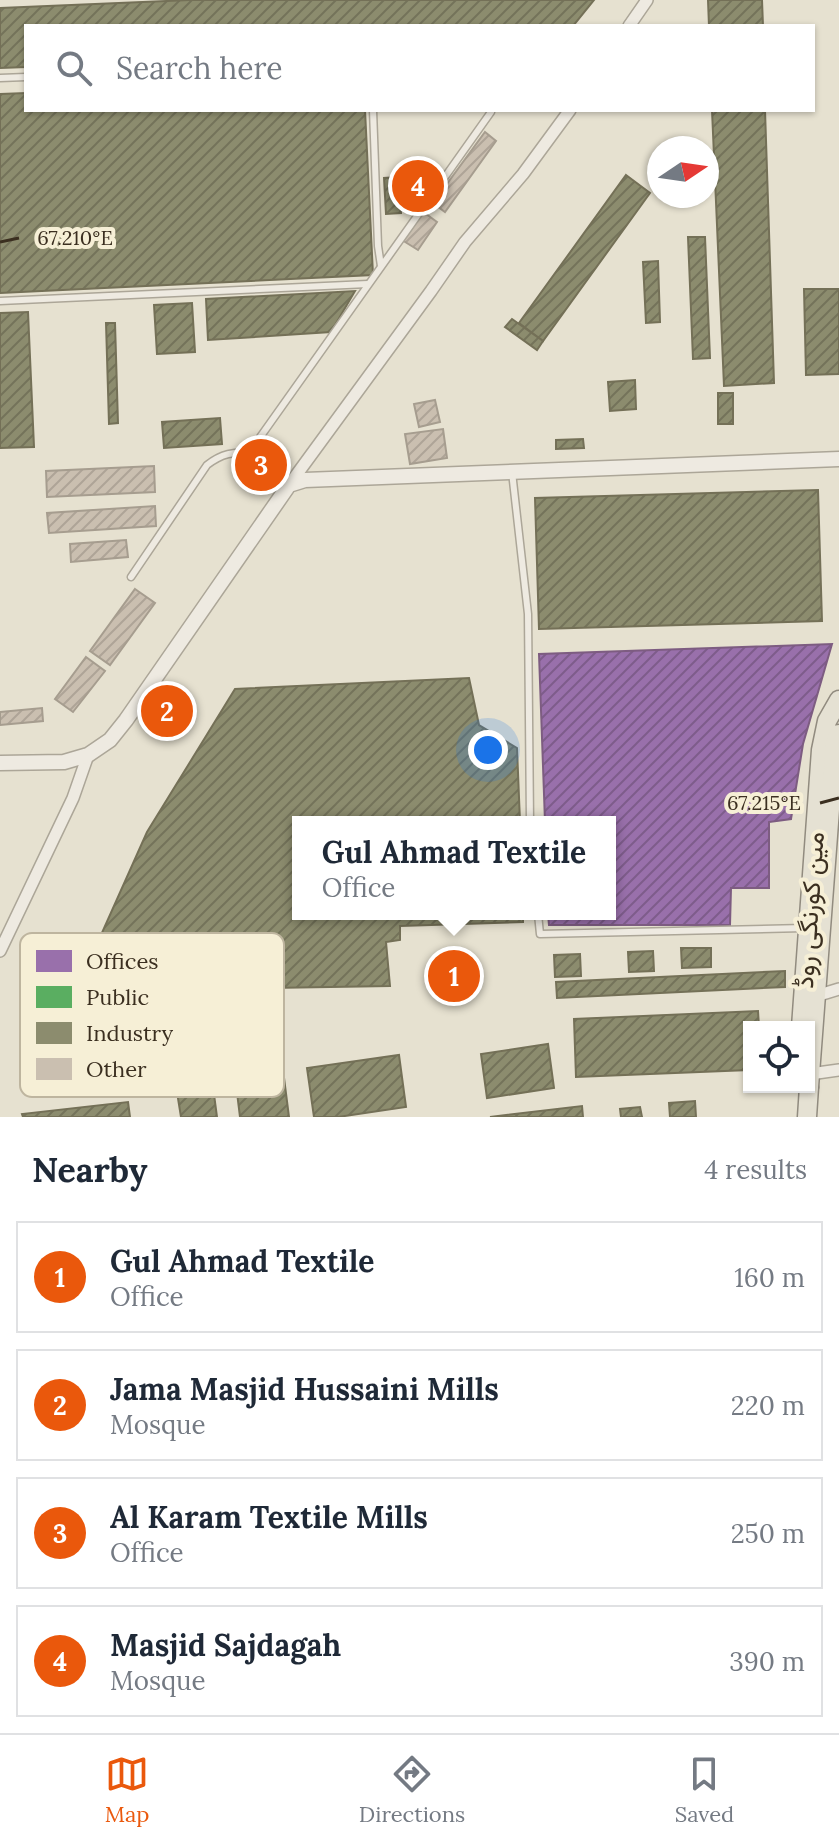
<!DOCTYPE html>
<meta charset="utf-8">
<style>
:root{--surface:#fff;--page:#f2f2f3;--text:#1f2937;--muted:#747a83;--line:#e0e1e3;--accent:#ea580c}
body{margin:0;font-family:Lora,Vazirmatn,serif;background:var(--page);color:var(--text)}
.controls{position:absolute;right:24px;bottom:24px;display:grid;overflow:hidden;border-radius:0px;box-shadow:0 2px 6px #0004}
.controls button{width:72px;height:72px;display:grid;place-items:center;padding:0;border:0;border-bottom:2px solid var(--line);background:var(--surface);color:var(--text);font:40px sans-serif}
.compass{position:absolute;left:647px;top:136px;width:72px;height:72px;border-radius:50%;background:var(--surface);box-shadow:0 2px 6px #0004;rotate:77deg}
.you{position:absolute;left:488px;top:750px;width:28px;height:28px;margin:-20px;border:6px solid #fff;border-radius:50%;background:#1a73e8;box-shadow:0 0 0 12px #1a73e833}
.badge{display:grid;place-items:center;width:52px;height:52px;border-radius:50%;background:var(--accent);color:#fff;font-size:26px;font-weight:700}
.pin{position:absolute;translate:-50% -50%;border:4px solid #fff;box-shadow:0 2px 8px #0006}
.popup{position:absolute;left:292px;top:816px;width:324px;height:104px;box-sizing:border-box;display:grid;place-content:center;border-radius:0px;background:var(--surface);filter:drop-shadow(0 2px 6px #0005);font-size:26px;white-space:nowrap;color:var(--muted)}
.popup b{font-size:30px;color:var(--text)}
.popup::after{content:'';position:absolute;left:50%;top:100%;margin-left:-16px;border:16px solid transparent;border-top-color:var(--surface)}
.list{margin:0;padding:0;list-style:none}
h2{display:flex;justify-content:space-between;align-items:center;height:104px;margin:0;padding:0 32px;font-size:34px}
h2 small{font-size:26px;font-weight:400;color:var(--muted)}
.list li{display:grid;grid-template-columns:52px 1fr auto;gap:24px;align-items:center;box-sizing:border-box;height:112px;margin:0 16px 16px;padding:0 16px;border:2px solid var(--line);border-radius:0px}
.list b{display:block;font-size:30px;white-space:nowrap}
.list p{margin:0;font-size:26px;white-space:nowrap;color:var(--muted)}
.list em{font-size:26px;font-style:normal;color:var(--muted)}
.icon{flex:none;width:44px;height:44px;fill:none;stroke:currentColor;stroke-width:2;stroke-linecap:round;stroke-linejoin:round}
.map{position:relative;flex:none;width:839px;height:1117px;overflow:hidden}
.search{position:absolute;background:var(--surface);box-shadow:0 2px 6px #0004;left:24px;right:24px;top:24px;height:88px;display:flex;align-items:center;gap:20px;box-sizing:border-box;padding:0 28px;border-radius:0px;color:var(--muted);font-size:30px}
.sheet{height:616px;background:var(--surface)}
nav{display:flex;justify-content:space-around;align-items:center;box-sizing:border-box;height:112px;border-top:2px solid var(--line);background:var(--surface);font-size:22px;color:var(--muted)}
nav a{display:grid;justify-items:center;gap:4px}
nav .on{color:var(--accent)}
.map>svg:first-child{display:block}
.offices{fill:url(#offices-hatch);stroke:#7d5c81;stroke-width:2}
.public{fill:url(#public-hatch);stroke:#51884e;stroke-width:2}
.industry{fill:url(#industry-hatch);stroke:#747057;stroke-width:2}
.building{fill:url(#building-hatch);stroke:#a69d8f;stroke-width:2}
.lines{fill:none;stroke-linecap:round;stroke-linejoin:round}
.service-casing{stroke:#aca698;stroke-width:9}
.minor-casing{stroke:#aca698;stroke-width:14}
.tertiary-casing{stroke:#aca698;stroke-width:17}
.primary-casing{stroke:#918b7f;stroke-width:21}
.service{stroke:#eeeae1;stroke-width:6}
.minor{stroke:#eeeae1;stroke-width:11}
.tertiary{stroke:#eeeae1;stroke-width:14}
.primary{stroke:#e5e1d3;stroke-width:18}
.ticks{fill:none;stroke:#3b2f20;stroke-width:3}
.labels{text-anchor:middle;dominant-baseline:central;stroke-width:8;stroke-linejoin:round;paint-order:stroke}
.street-label{font-size:26px;fill:#3b2f20;stroke:#f6efd6}
.key{fill:#f6efd6;stroke:#beb59f;stroke-width:2}
.key-label{font-size:22px;fill:#3b2f20}
.ticks-label{font-size:20px;text-anchor:middle;fill:#3b2f20;stroke:#f6efd6;stroke-width:8;stroke-linejoin:round;paint-order:stroke}
</style>
<div class="map">
<svg width="839" height="1117" viewBox="0 0 839 1117">
<defs>
<pattern id="offices-hatch" width="6" height="6" patternUnits="userSpaceOnUse" patternTransform="scale(2)"><rect width="6" height="6" fill="#9970ab"/><path d="M-1 1l2-2M0 6l6-6M5 7l2-2" fill="none" stroke="#7e5c8b"/></pattern>
<pattern id="public-hatch" width="6" height="6" patternUnits="userSpaceOnUse" patternTransform="scale(2)"><rect width="6" height="6" fill="#5aae61"/><path d="M-1 1l2-2M0 6l6-6M5 7l2-2" fill="none" stroke="#4c8e50"/></pattern>
<pattern id="industry-hatch" width="6" height="6" patternUnits="userSpaceOnUse" patternTransform="scale(2)"><rect width="6" height="6" fill="#8c8c6e"/><path d="M-1 1l2-2M0 6l6-6M5 7l2-2" fill="none" stroke="#74735a"/></pattern>
<pattern id="building-hatch" width="6" height="6" patternUnits="userSpaceOnUse" patternTransform="scale(2)"><rect width="6" height="6" fill="#cabfb0"/><path d="M-1 1l2-2M0 6l6-6M5 7l2-2" fill="none" stroke="#aea497"/></pattern>
</defs>
<rect width="100%" height="100%" fill="#e6e1d0"/>
<path class="offices" d="M 832,644 L 803,744 L 791,819 L 769,822 L 769,888 L 731,888 L 730,925 L 549,925 L 548,914 L 610,914 L 610,822 L 545,822 L 539,654 Z"/>
<g class="public">
<path d="M 427,173 L 433,192 L 409,199 L 403,181 Z"/>
<path d="M 167,701 L 180,707 L 169,722 L 155,715 L 158,705 Z"/>
</g>
<g class="industry">
<path d="M 190,0 L 594,0 L 573,26 L 26,26 L 26,67 L 0,68 L 0,8 Z"/>
<path d="M 708,0 L 762,0 L 763,26 L 709,26 Z"/>
<path d="M 26,93 L 26,110 L 365,110 L 373,275 L 0,293 L 0,94 Z"/>
<path d="M 712,110 L 765,110 L 774,383 L 724,386 Z"/>
<path d="M 626,175 L 650,193 L 543,341 L 519,323 Z"/>
<path d="M 398,177 L 401,213 L 386,214 L 384,178 Z"/>
<path d="M 688,237 L 705,237 L 710,358 L 693,359 Z"/>
<path d="M 658,261 L 660,322 L 646,323 L 643,262 Z"/>
<path d="M 804,289 L 839,289 L 839,374 L 806,375 Z"/>
<path d="M 355,291 L 331,332 L 208,340 L 206,299 Z"/>
<path d="M 192,303 L 195,352 L 157,354 L 154,305 Z"/>
<path d="M 28,312 L 34,447 L 0,448 L 0,313 Z"/>
<path d="M 512,319 L 543,341 L 537,350 L 505,327 Z"/>
<path d="M 106,323 L 115,323 L 118,423 L 109,424 Z"/>
<path d="M 635,380 L 636,409 L 610,411 L 608,382 Z"/>
<rect x="718" y="393" width="15" height="31"/>
<path d="M 220,418 L 222,444 L 164,448 L 162,422 Z"/>
<path d="M 583,439 L 584,448 L 556,449 L 556,440 Z"/>
<path d="M 818,490 L 822,621 L 539,629 L 535,498 Z"/>
<path d="M 469,678 L 479,725 L 517,748 L 520,822 L 298,822 L 298,914 L 523,914 L 523,922 L 400,926 L 400,940 L 386,942 L 390,986 L 76,991 L 147,832 L 235,689 Z"/>
<path d="M 681,948 L 711,948 L 711,967 L 682,968 Z"/>
<path d="M 653,951 L 654,971 L 629,972 L 628,952 Z"/>
<path d="M 580,954 L 581,976 L 555,977 L 554,955 Z"/>
<path d="M 785,971 L 785,987 L 557,998 L 556,982 Z"/>
<path d="M 758,1011 L 759,1027 L 749,1027 L 749,1070 L 576,1077 L 574,1019 Z"/>
<path d="M 548,1044 L 554,1088 L 487,1098 L 481,1054 Z"/>
<path d="M 399,1055 L 406,1107 L 338,1117 L 314,1117 L 307,1068 Z"/>
<path d="M 283,1070 L 289,1117 L 240,1117 L 235,1076 Z"/>
<path d="M 213,1087 L 217,1117 L 181,1117 L 177,1092 Z"/>
<path d="M 695,1101 L 696,1117 L 670,1117 L 669,1103 Z"/>
<path d="M 128,1102 L 130,1117 L 23,1117 L 22,1114 Z"/>
<path d="M 582,1106 L 583,1117 L 490,1117 Z"/>
<path d="M 640,1107 L 642,1117 L 621,1117 L 620,1109 Z"/>
</g>
<g class="building">
<path d="M 485,132 L 496,141 L 445,212 L 433,203 Z"/>
<path d="M 422,211 L 437,222 L 418,250 L 402,240 Z"/>
<path d="M 435,400 L 440,422 L 419,427 L 414,404 Z"/>
<path d="M 443,429 L 447,458 L 410,464 L 405,434 Z"/>
<path d="M 154,466 L 155,492 L 47,497 L 46,471 Z"/>
<path d="M 155,506 L 156,526 L 49,533 L 47,513 Z"/>
<path d="M 126,540 L 128,557 L 71,562 L 70,544 Z"/>
<path d="M 135,589 L 155,603 L 110,665 L 90,651 Z"/>
<path d="M 86,657 L 105,671 L 73,712 L 55,699 Z"/>
<path d="M 42,708 L 43,721 L 0,725 L 0,712 Z"/>
</g>
<g class="lines">
<defs>
<g id="service">
<path d="M 0,78 L 26,77"/>
<path d="M 373,110 L 378,246 L 381,266"/>
<path d="M 0,301 L 368,284"/>
<path d="M 512,472 L 528,614 L 530,822"/>
<path d="M 287,487 L 254,458 L 251,450 L 491,112"/>
<path d="M 131,577 L 207,465 C 221,454 234,451 252,453"/>
<path d="M 538,914 L 540,934 L 804,928"/>
</g>
<g id="minor">
<path d="M 629,26 L 647,0"/>
<path d="M 289,485 L 431,291 L 465,242 L 523,174 L 570,110"/>
<path d="M 0,951 L 73,798 L 88,755"/>
<path d="M 816,996 L 839,989"/>
<path d="M 810,1074 L 839,1070"/>
</g>
<path id="tertiary" d="M 0,763 L 64,762 L 88,755 L 110,740 L 126,720 L 289,485 L 305,480 L 839,459"/>
<g id="primary">
<path d="M 801,1027 L 821,750 L 827,721 L 839,700"/>
<path d="M 809,1087 L 835,743 L 839,734"/>
<path d="M 807,1117 L 809,1087"/>
</g>
</defs>
<use href="#service" class="service-casing"/>
<use href="#minor" class="minor-casing"/>
<use href="#tertiary" class="tertiary-casing"/>
<use href="#primary" class="primary-casing"/>
<use href="#service" class="service"/>
<use href="#minor" class="minor"/>
<use href="#tertiary" class="tertiary"/>
<use href="#primary" class="primary"/>
</g>
<path class="ticks" d="M 0,242 L 19,238M 820,803 L 839,798"/>
<g class="labels">
<g class="street-label">
<text transform="translate(809 910) rotate(-86)">مین کورنگی روڈ</text>
</g>
</g>
<rect x="20" y="933" width="264" height="164" rx="12" class="key"/>
<rect x="36" y="950" width="36" height="22" fill="#9970ab"/>
<rect x="36" y="986" width="36" height="22" fill="#5aae61"/>
<rect x="36" y="1022" width="36" height="22" fill="#8c8c6e"/>
<rect x="36" y="1058" width="36" height="22" fill="#cabfb0"/>
<g class="key-label">
<text x="86" y="969">Offices</text>
<text x="86" y="1005">Public</text>
<text x="86" y="1041">Industry</text>
<text x="86" y="1077">Other</text>
</g>
<g class="ticks-label">
<text x="75" y="245">67.210°E</text>
<text x="764" y="810">67.215°E</text>
</g>
</svg>
<div class="controls">
<button><svg class="icon" aria-label="locate" viewBox="0 0 24 24"><circle cx="12" cy="12" r="6"/><path d="M12 2v4M12 18v4M2 12h4M18 12h4"/></svg></button>
</div>
<svg class="compass" viewBox="-18 -18 36 36"><path d="M0-13l5 13h-10z" fill="#e53935"/><path d="M0 13l5-13h-10z" fill="#747a83"/></svg>
<div class="you"></div>
<div class="pin badge" style="left:454px;top:976px">1</div>
<div class="popup"><b>Gul Ahmad Textile</b>Office</div>
<div class="pin badge" style="left:167px;top:711px">2</div>
<div class="pin badge" style="left:261px;top:465px">3</div>
<div class="pin badge" style="left:418px;top:186px">4</div>
<div class="search"><svg class="icon" aria-label="search" viewBox="0 0 24 24"><circle cx="10" cy="10" r="6"/><path d="M15 15l6 6"/></svg>Search here</div>
</div>
<section class="sheet">
<h2>Nearby<small>4 results</small></h2>
<ul class="list">
<li><span class="badge">1</span><div><b>Gul Ahmad Textile</b><p>Office</p></div><em>160 m</em></li>
<li><span class="badge">2</span><div><b>Jama Masjid Hussaini Mills</b><p>Mosque</p></div><em>220 m</em></li>
<li><span class="badge">3</span><div><b>Al Karam Textile Mills</b><p>Office</p></div><em>250 m</em></li>
<li><span class="badge">4</span><div><b>Masjid Sajdagah</b><p>Mosque</p></div><em>390 m</em></li>
</ul>
</section>
<nav>
<a class="on"><svg class="icon" aria-label="map" viewBox="0 0 24 24"><path d="M3 6l6-2 6 2 6-2v14l-6 2-6-2-6 2zM9 4v14M15 6v14"/></svg>Map</a>
<a><svg class="icon" aria-label="directions" viewBox="0 0 24 24"><path d="M12 3l9 9-9 9-9-9zM9 14v-3h6M13 9l2 2-2 2"/></svg>Directions</a>
<a><svg class="icon" aria-label="saved" viewBox="0 0 24 24"><path d="M7 4h10v16l-5-4-5 4z"/></svg>Saved</a>
</nav>
